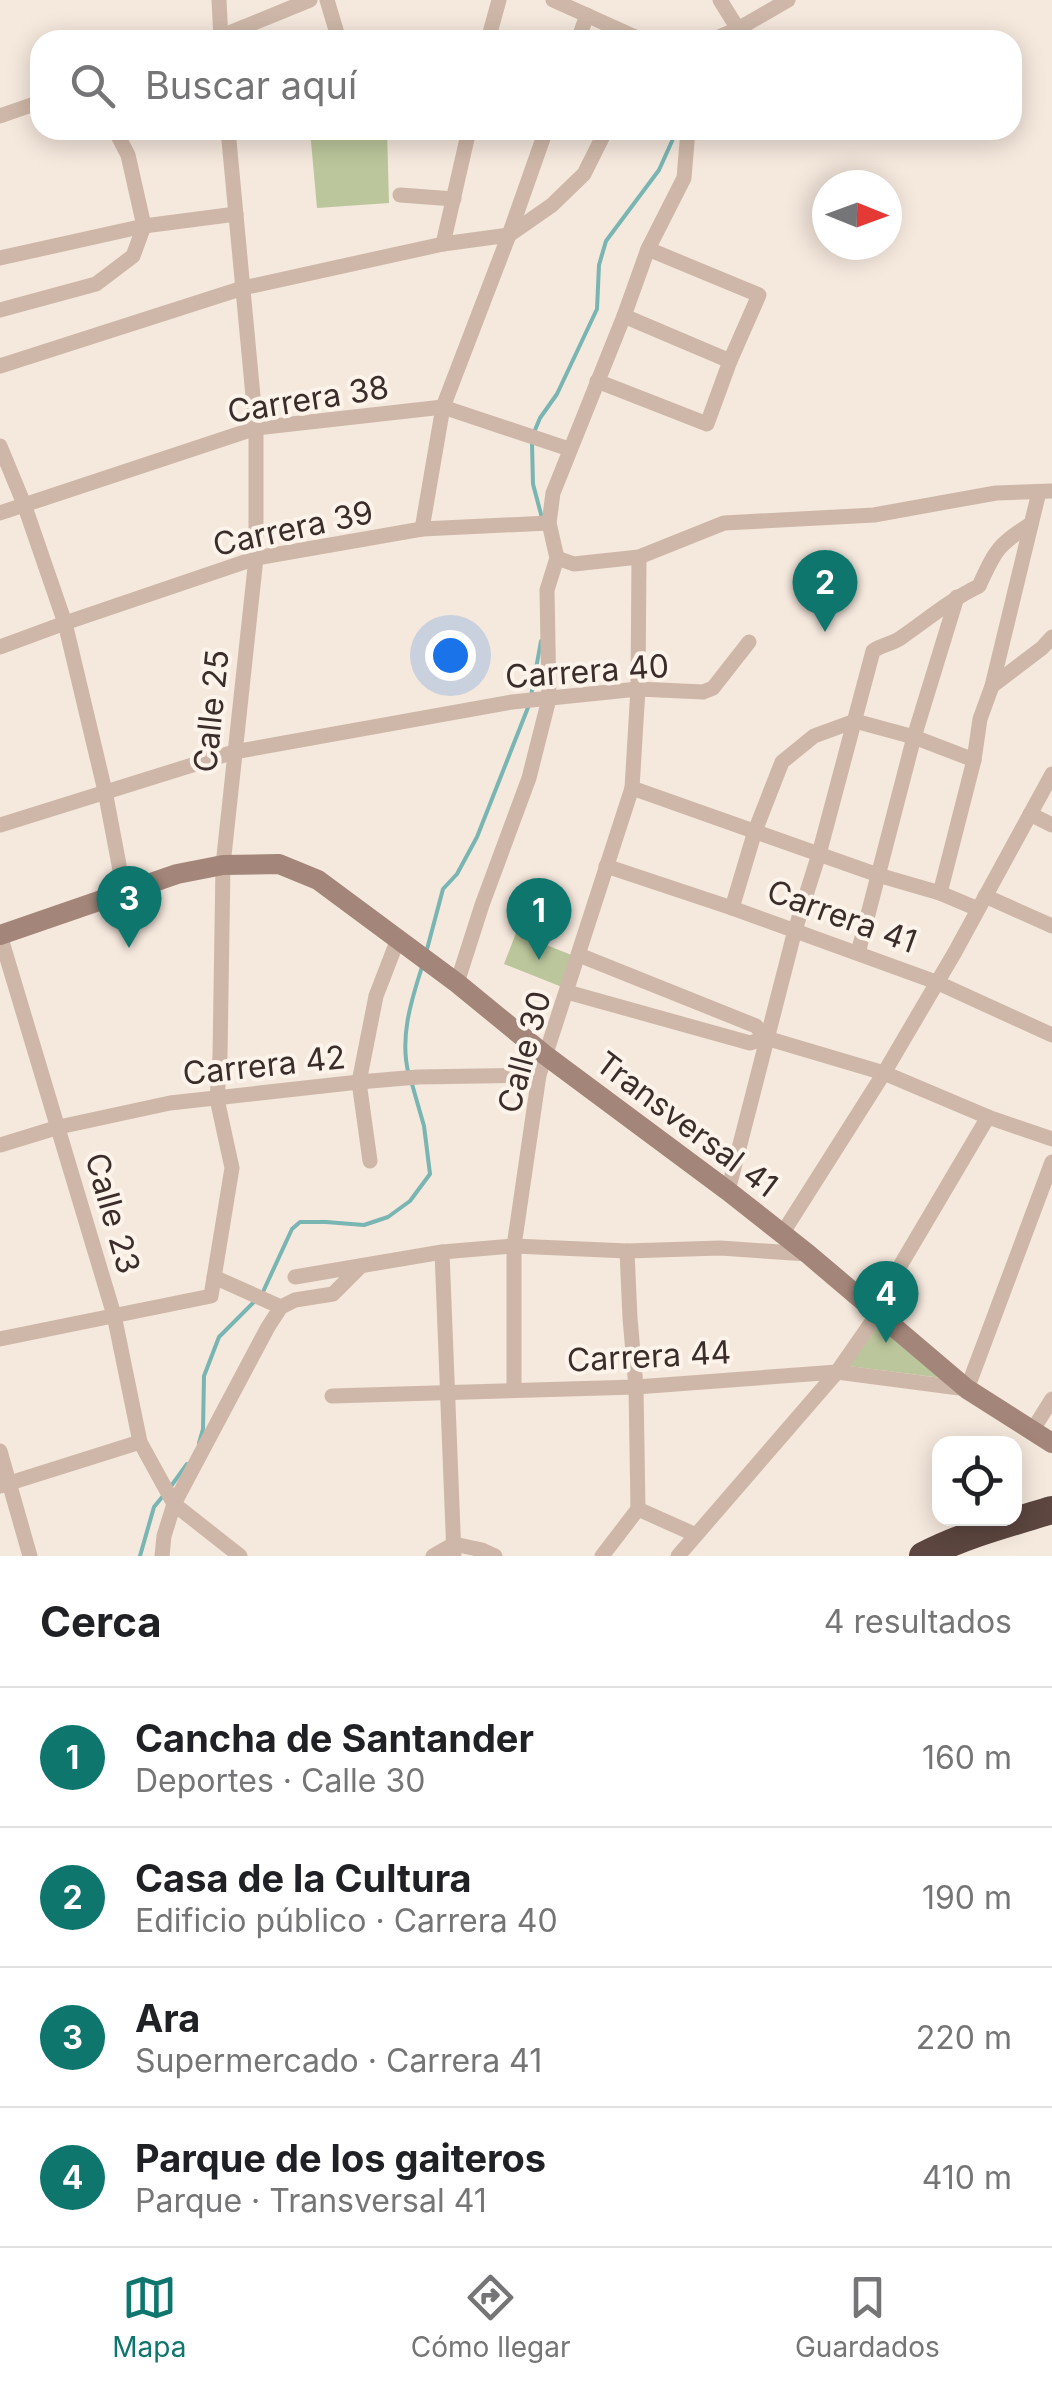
<!DOCTYPE html>
<html lang="es">
<meta charset="utf-8">
<style>
:root{--surface:#fff;--page:#f2f2f2;--text:#202124;--muted:#757577;--line:#e0e0e0;--accent:#0f766e}
body{margin:0;font-family:Inter,sans-serif;background:var(--page);color:var(--text)}
.controls{position:absolute;right:30px;bottom:30px;display:grid;overflow:hidden;border-radius:20px;box-shadow:0 5px 25px #0003}
.controls button{width:90px;height:90px;display:grid;place-items:center;padding:0;border:0;border-bottom:2px solid var(--line);background:var(--surface);color:var(--text);font:50px sans-serif}
.compass{position:absolute;left:812px;top:170px;width:90px;height:90px;border-radius:50%;background:var(--surface);box-shadow:0 5px 25px #0003;rotate:91deg}
.you{position:absolute;left:450px;top:655px;width:35px;height:35px;margin:-25px;border:8px solid #fff;border-radius:50%;background:#1a73e8;box-shadow:0 0 0 15px #1a73e833}
.badge{display:grid;place-items:center;width:65px;height:65px;border-radius:50%;background:var(--accent);color:#fff;font-size:32px;font-weight:700}
.pin{position:absolute;translate:-50% -82px;filter:drop-shadow(0 2px 5px #0008)}
.pin::after{content:'';position:absolute;top:52px;width:35px;height:30px;background:inherit;clip-path:polygon(0 0,100% 0,50% 100%)}
.list{margin:0;padding:0;list-style:none}
h2{display:flex;justify-content:space-between;align-items:center;height:130px;margin:0;padding:0 40px;font-size:42px}
h2 small{font-size:32px;font-weight:400;color:var(--muted)}
.list li{display:grid;grid-template-columns:65px 1fr auto;gap:30px;align-items:center;box-sizing:border-box;height:140px;padding:0 40px;border-top:2px solid var(--line)}
.list b{display:block;font-size:38px;white-space:nowrap}
.list p{margin:0;font-size:32px;white-space:nowrap;color:var(--muted)}
.list em{font-size:32px;font-style:normal;color:var(--muted)}
.icon{flex:none;width:55px;height:55px;fill:none;stroke:currentColor;stroke-width:2;stroke-linecap:round;stroke-linejoin:round}
.map{position:relative;flex:none;width:1052px;height:1556px;overflow:hidden}
.search{position:absolute;background:var(--surface);box-shadow:0 5px 25px #0003;left:30px;right:30px;top:30px;height:110px;display:flex;align-items:center;gap:25px;box-sizing:border-box;padding:0 35px;border-radius:30px;color:var(--muted);font-size:38px}
.sheet{height:690px;background:var(--surface)}
nav{display:flex;justify-content:space-around;align-items:center;box-sizing:border-box;height:140px;border-top:2px solid var(--line);background:var(--surface);font-size:28px;color:var(--muted)}
nav a{display:grid;justify-items:center;gap:5px}
nav .on{color:var(--accent)}
.map>svg:first-child{display:block}
.green{fill:#bbc69c}
.lines{fill:none;stroke-linecap:round;stroke-linejoin:round}
.stream{stroke:#79b5b3;stroke-width:4}
.street{stroke:#ceb7a8;stroke-width:15}
.secondary{stroke:#a38579;stroke-width:20}
.highway{stroke:#5c463f;stroke-width:28}
.labels{text-anchor:middle;dominant-baseline:central;stroke-width:8;stroke-linejoin:round;paint-order:stroke}
.street-label{font-size:32px;fill:#3b2d29;stroke:#fcf3eb}
</style>
<div class="map">
<svg width="1052" height="1556" viewBox="0 0 1052 1556">
<rect width="100%" height="100%" fill="#f5e8dd"/>
<g class="green">
<path d="M 310,130 L 387,130 L 389,203 L 317,208 Z"/>
<path d="M 516,933 L 574,956 L 562,987 L 504,964 Z"/>
<path d="M 882,1321 L 950,1379 L 848,1366 Z"/>
</g>
<g class="lines">
<g class="stream">
<path d="M 535,430 L 540,418 L 557,394 L 597,309 L 599,265 L 606,241 L 659,170 L 677,130"/>
<path d="M 532,444 L 533,484 L 542,518"/>
<path d="M 531,696 L 541,641"/>
<path d="M 426,953 L 443,889 L 457,874 L 477,837 L 529,705"/>
<path d="M 409,1075 C 399,1039 411,1001 422,967"/>
<path d="M 262,1294 L 292,1229 L 300,1222 L 326,1222 L 364,1225 L 388,1217 L 410,1201 L 430,1174 L 424,1126 L 412,1084"/>
<path d="M 199,1443 L 203,1429 L 204,1376 L 219,1337 L 255,1301"/>
<path d="M 169,1489 L 187,1464"/>
<path d="M 140,1556 L 154,1507 L 163,1496"/>
</g>
<g class="street">
<path d="M 219,0 L 221,40"/>
<path d="M 327,0 L 339,40"/>
<path d="M 553,0 L 642,40"/>
<path d="M 720,0 L 738,29 L 740,40"/>
<path d="M 212,40 L 310,0"/>
<path d="M 488,40 L 499,0"/>
<path d="M 578,40 L 587,15"/>
<path d="M 712,40 L 738,29 L 788,0"/>
<path d="M 0,116 L 40,102"/>
<path d="M 400,195 L 454,199"/>
<path d="M 443,244 L 469,130"/>
<path d="M 0,258 L 144,226 L 236,214"/>
<path d="M 0,310 L 96,284 L 133,256 L 144,226 L 128,155 L 115,130"/>
<path d="M 624,316 L 730,361"/>
<path d="M 0,366 L 243,288 L 443,244 L 509,235 L 552,205 L 584,174 L 606,130"/>
<path d="M 597,381 L 707,424 L 730,361 L 759,295 L 648,249"/>
<path d="M 0,446 L 24,504 L 65,623 L 105,791 L 124,891"/>
<path d="M 0,513 L 256,428 L 443,407 L 569,449"/>
<path d="M 422,529 L 443,407 L 509,235 L 546,130"/>
<path d="M 557,558 L 574,564 L 639,557 L 724,523 L 874,515 L 996,493 L 1052,491"/>
<path d="M 0,647 L 65,623 L 256,558 L 422,529 L 549,523"/>
<path d="M 992,686 L 1042,648 L 1052,637"/>
<path d="M 632,788 L 878,875 L 940,893 L 978,909"/>
<path d="M 1030,814 L 1052,825"/>
<path d="M 0,825 L 234,752 L 512,702 L 638,689 L 703,692 L 713,688 L 749,642"/>
<path d="M 606,866 L 732,908 L 936,982 L 1052,1035"/>
<path d="M 940,893 L 974,760 L 980,719 L 992,686 L 1039,492"/>
<path d="M 985,896 L 1052,926"/>
<path d="M 732,908 L 755,831 L 782,762 L 814,736 L 855,721 L 914,737 L 974,760"/>
<path d="M 0,935 L 114,1315 L 140,1442 L 174,1504 L 240,1556"/>
<path d="M 858,953 L 914,737 L 957,597"/>
<path d="M 579,955 L 756,1026 L 766,1038 L 884,1073 L 988,1117 L 1052,1139"/>
<path d="M 457,983 L 482,905 L 529,778 L 549,699 L 547,590 L 557,558 L 549,523 L 553,493 L 624,316 L 648,249 L 684,178 L 688,130"/>
<path d="M 567,992 L 750,1043 L 766,1038"/>
<path d="M 0,1145 L 59,1127 L 170,1103 L 359,1082 L 418,1077 L 539,1075"/>
<path d="M 370,1161 L 359,1082 L 376,996 L 398,939"/>
<path d="M 728,1191 L 795,930 L 819,854 L 873,651 C 883,644 893,644 902,637 C 928,619 950,600 979,586 C 995,551 998,544 1031,524"/>
<path d="M 782,1234 L 884,1073 L 955,952 L 1052,774"/>
<path d="M 627,1251 L 630,1318 L 636,1387 L 638,1509"/>
<path d="M 442,1252 L 454,1556"/>
<path d="M 214,1277 L 281,1307"/>
<path d="M 295,1277 L 442,1252 L 514,1246 L 627,1251 L 720,1248 L 808,1254"/>
<path d="M 874,1310 L 988,1117"/>
<path d="M 0,1339 L 211,1296 L 232,1168 L 217,1099 L 220,1056 L 223,865 L 256,558 L 256,428 L 228,130"/>
<path d="M 514,1390 L 514,1246 L 539,1075 L 632,788 L 638,689 L 639,557"/>
<path d="M 332,1396 L 636,1387 L 837,1372 L 967,1389 L 1052,1162"/>
<path d="M 1032,1431 L 1052,1399"/>
<path d="M 0,1451 L 30,1556"/>
<path d="M 0,1486 L 140,1442"/>
<path d="M 638,1509 L 696,1535"/>
<path d="M 162,1556 L 164,1536 L 174,1504 L 268,1327 L 281,1307 L 295,1300 L 333,1294 L 361,1266"/>
<path d="M 433,1556 L 454,1544 L 482,1550 L 495,1556"/>
<path d="M 602,1556 L 638,1509"/>
<path d="M 678,1556 L 837,1372 L 878,1313"/>
</g>
<path class="secondary" d="M 0,935 L 177,874 L 223,865 L 279,864 L 318,880 L 457,983 L 545,1055 L 728,1191 L 808,1254 L 967,1389 L 1052,1443"/>
<path class="highway" d="M 923,1556 C 963,1535 1009,1523 1052,1510"/>
</g>
<g class="labels">
<g class="street-label">
<text transform="translate(308 399) rotate(-9)">Carrera 38</text>
<text transform="translate(293 528) rotate(-12)">Carrera 39</text>
<text transform="translate(587 671) rotate(-4)">Carrera 40</text>
<text transform="translate(211 711) rotate(-84)">Calle 25</text>
<text transform="translate(842 916) rotate(20)">Carrera 41</text>
<text transform="translate(524 1052) rotate(-75)">Calle 30</text>
<text transform="translate(264 1065) rotate(-6)">Carrera 42</text>
<text transform="translate(687 1124) rotate(37)">Transversal 41</text>
<text transform="translate(113 1213) rotate(74)">Calle 23</text>
<text transform="translate(649 1356) rotate(-3)">Carrera 44</text>
</g>
</g>
</svg>
<div class="controls">
<button><svg class="icon" aria-label="locate" viewBox="0 0 24 24"><circle cx="12" cy="12" r="6"/><path d="M12 2v4M12 18v4M2 12h4M18 12h4"/></svg></button>
</div>
<svg class="compass" viewBox="-18 -18 36 36"><path d="M0-13l5 13h-10z" fill="#e53935"/><path d="M0 13l5-13h-10z" fill="#757577"/></svg>
<div class="you"></div>
<div class="pin badge" style="left:539px;top:960px">1</div>
<div class="pin badge" style="left:825px;top:632px">2</div>
<div class="pin badge" style="left:129px;top:948px">3</div>
<div class="pin badge" style="left:886px;top:1343px">4</div>
<div class="search"><svg class="icon" aria-label="search" viewBox="0 0 24 24"><circle cx="10" cy="10" r="6"/><path d="M15 15l6 6"/></svg>Buscar aquí</div>
</div>
<section class="sheet">
<h2>Cerca<small>4 resultados</small></h2>
<ul class="list">
<li><span class="badge">1</span><div><b>Cancha de Santander</b><p>Deportes · Calle 30</p></div><em>160 m</em></li>
<li><span class="badge">2</span><div><b>Casa de la Cultura</b><p>Edificio público · Carrera 40</p></div><em>190 m</em></li>
<li><span class="badge">3</span><div><b>Ara</b><p>Supermercado · Carrera 41</p></div><em>220 m</em></li>
<li><span class="badge">4</span><div><b>Parque de los gaiteros</b><p>Parque · Transversal 41</p></div><em>410 m</em></li>
</ul>
</section>
<nav>
<a class="on"><svg class="icon" aria-label="map" viewBox="0 0 24 24"><path d="M3 6l6-2 6 2 6-2v14l-6 2-6-2-6 2zM9 4v14M15 6v14"/></svg>Mapa</a>
<a><svg class="icon" aria-label="directions" viewBox="0 0 24 24"><path d="M12 3l9 9-9 9-9-9zM9 14v-3h6M13 9l2 2-2 2"/></svg>Cómo llegar</a>
<a><svg class="icon" aria-label="saved" viewBox="0 0 24 24"><path d="M7 4h10v16l-5-4-5 4z"/></svg>Guardados</a>
</nav>
